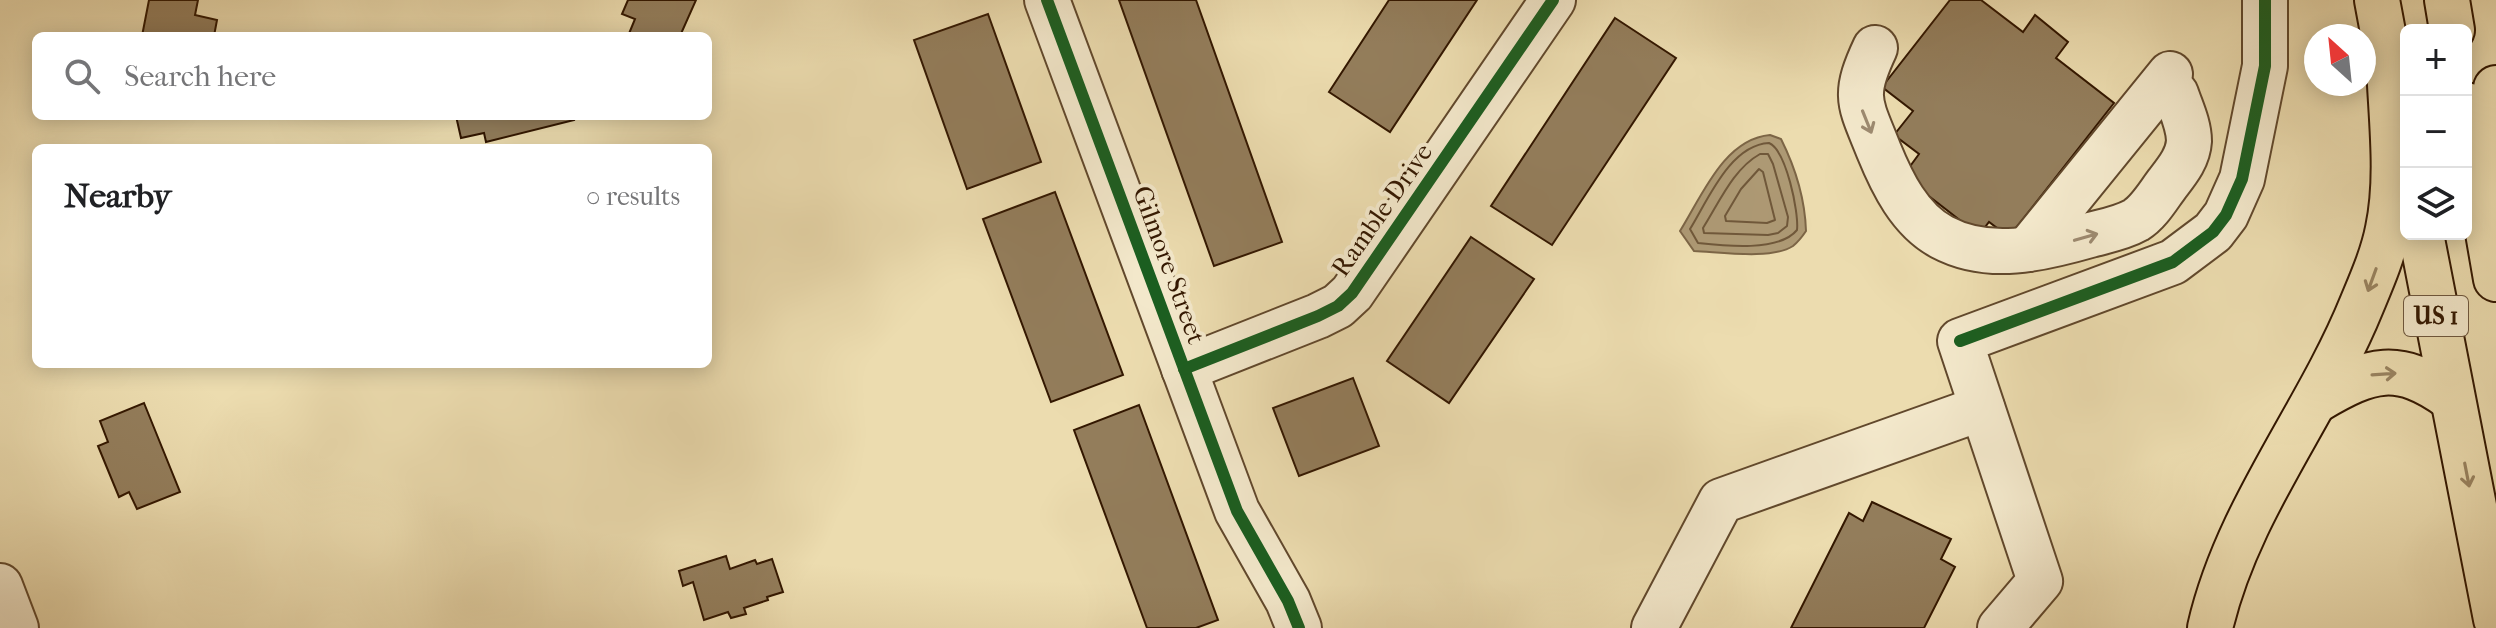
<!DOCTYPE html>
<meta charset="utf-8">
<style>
:root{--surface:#fff;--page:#f6f6f6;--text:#202124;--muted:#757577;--line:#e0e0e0}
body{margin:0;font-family:"IM FELL French Canon",serif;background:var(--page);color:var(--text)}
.controls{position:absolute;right:24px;top:24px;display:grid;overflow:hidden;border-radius:12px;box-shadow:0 4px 20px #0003}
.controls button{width:72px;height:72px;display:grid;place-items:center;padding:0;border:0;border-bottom:2px solid var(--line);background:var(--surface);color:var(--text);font:40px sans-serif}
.compass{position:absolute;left:2304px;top:24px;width:72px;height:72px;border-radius:50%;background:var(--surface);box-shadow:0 4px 20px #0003;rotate:333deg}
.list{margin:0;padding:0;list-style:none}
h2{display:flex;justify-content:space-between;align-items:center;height:104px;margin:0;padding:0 32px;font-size:34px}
h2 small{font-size:26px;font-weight:400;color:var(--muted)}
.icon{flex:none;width:44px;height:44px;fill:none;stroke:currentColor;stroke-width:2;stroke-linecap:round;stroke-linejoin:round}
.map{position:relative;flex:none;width:2496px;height:628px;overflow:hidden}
.search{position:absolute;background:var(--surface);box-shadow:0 4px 20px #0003;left:32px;top:32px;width:680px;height:88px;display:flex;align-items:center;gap:20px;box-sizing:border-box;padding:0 28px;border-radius:12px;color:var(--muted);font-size:30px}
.panel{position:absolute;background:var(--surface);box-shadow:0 4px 20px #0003;left:32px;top:144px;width:680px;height:224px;border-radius:12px}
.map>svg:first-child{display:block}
.water{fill:#ad9974;stroke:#7c6546;stroke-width:2}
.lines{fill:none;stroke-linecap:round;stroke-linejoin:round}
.shore{stroke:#70583a;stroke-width:2}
.building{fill:#937d5b;stroke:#331700;stroke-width:2}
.minor-casing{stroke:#61482c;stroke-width:48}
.major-casing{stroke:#331700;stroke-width:48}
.highway-casing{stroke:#331700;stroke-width:48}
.minor{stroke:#f3e8cb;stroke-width:44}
.major{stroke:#ecdcaf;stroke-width:44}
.highway{stroke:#ecdcaf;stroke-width:44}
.cycleway-casing{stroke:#f3e8cb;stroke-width:17}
.cycleway{stroke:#1b5e20;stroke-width:12}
.oneway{stroke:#9d8a70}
.oneway2{stroke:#998360}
.labels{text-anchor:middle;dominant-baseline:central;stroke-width:8;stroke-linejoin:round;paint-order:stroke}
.shield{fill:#f3e8cb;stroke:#6d563d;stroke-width:2}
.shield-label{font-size:24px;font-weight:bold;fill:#331700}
.street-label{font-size:26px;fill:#331700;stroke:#f3e8cb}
</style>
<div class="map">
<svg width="2496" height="628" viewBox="0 0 2496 628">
<rect width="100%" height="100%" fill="#ecdcaf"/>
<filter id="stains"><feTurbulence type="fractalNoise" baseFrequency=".0025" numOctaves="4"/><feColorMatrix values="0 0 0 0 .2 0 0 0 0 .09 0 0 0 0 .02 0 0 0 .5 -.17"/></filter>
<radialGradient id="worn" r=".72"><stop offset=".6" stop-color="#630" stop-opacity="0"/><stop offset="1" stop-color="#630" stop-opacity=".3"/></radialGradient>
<path class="water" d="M 1770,135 L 1781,139 C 1795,167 1805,200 1806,231 C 1802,237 1798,242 1793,246 C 1771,260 1720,252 1694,251 L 1680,231 C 1702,196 1724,139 1770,135 Z"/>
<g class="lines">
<g class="shore">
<path d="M 1769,143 C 1786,150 1799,212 1797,230 C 1779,252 1725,246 1698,243 L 1690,229 C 1708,200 1730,145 1769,143 Z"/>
<path d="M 1760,154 L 1768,154 L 1773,164 L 1788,217 L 1787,226 L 1778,233 L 1768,235 L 1704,233 L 1703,228 C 1719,203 1733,169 1760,154 Z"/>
<path d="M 1759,169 L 1763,172 L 1775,220 L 1767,223 L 1726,221 L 1725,216 L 1741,189 Z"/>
</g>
</g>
<g class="building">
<path d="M 149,0 L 198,0 L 195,15 L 217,20 L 214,36 L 142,36 Z"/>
<path d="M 628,0 L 696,0 L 680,36 L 628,36 L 635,19 L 622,14 Z"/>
<path d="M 1119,0 L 1196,0 L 1282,242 L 1214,266 Z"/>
<path d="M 1389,0 L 1477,0 L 1390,132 L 1329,92 Z"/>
<path d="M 1950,0 L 1981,0 L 2023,32 L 2035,15 L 2068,42 L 2056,58 L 2114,103 L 2009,237 L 1989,222 L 1979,235 L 1903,176 L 1919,154 L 1894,135 L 1913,111 L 1882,87 Z"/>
<path d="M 988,14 L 1041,162 L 967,189 L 914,40 Z"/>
<path d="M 1615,18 L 1676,58 L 1552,245 L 1491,206 Z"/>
<path d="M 456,116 L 573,116 L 574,120 L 486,142 L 484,133 L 461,138 Z"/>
<path d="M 1055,192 L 1123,375 L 1051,402 L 983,219 Z"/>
<path d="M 1471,237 L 1534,279 L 1449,403 L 1387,361 Z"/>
<path d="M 1353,378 L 1379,446 L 1299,476 L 1273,408 Z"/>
<path d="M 144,403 L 180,492 L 137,509 L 129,492 L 119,497 L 98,446 L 108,442 L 100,421 Z"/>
<path d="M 1139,405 L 1218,620 L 1196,628 L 1147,628 L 1074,430 Z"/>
<path d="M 1872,502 L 1951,539 L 1941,559 L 1955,567 L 1924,628 L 1791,628 L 1849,513 L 1863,521 Z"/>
<path d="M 726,556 L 730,569 L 755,560 L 757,564 L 772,559 L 783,592 L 767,597 L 768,600 L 744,608 L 746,614 L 731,618 L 728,612 L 704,620 L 693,582 L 683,586 L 679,571 Z"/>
</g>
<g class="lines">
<defs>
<g id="minor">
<path d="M 1047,0 L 1237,511 L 1288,601 L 1299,628"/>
<path d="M 1875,48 C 1852,97 1860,103 1879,151 C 1892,183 1910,220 1942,237 C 1989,262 2041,249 2090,235 C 2105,231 2122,228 2136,220 C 2149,212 2158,196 2167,184 C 2177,171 2188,158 2189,141 C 2189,125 2181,109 2176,94"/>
<path d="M 2028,249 L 2170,74"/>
<path d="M 1184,369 L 1318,316 L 1338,306 L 1352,293 L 1553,0"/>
<path d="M 0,586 L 16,628"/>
<path d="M 1654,628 L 1721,501 L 1982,408"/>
<path d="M 2000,628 L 2040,581 L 1960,341 L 2173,262 L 2213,232 L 2226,215 L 2242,179 L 2265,66 L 2265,0"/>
</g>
<g id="major">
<path d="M 2377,0 L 2396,102"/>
<path d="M 2447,0 L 2452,30"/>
<path d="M 2466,105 L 2496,279"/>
<path d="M 2421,234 L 2496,619"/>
</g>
<g id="highway">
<path d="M 2489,228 L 2490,131 L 2496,88"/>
<path d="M 2317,400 C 2371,368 2398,360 2451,398"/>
<path d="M 2210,628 C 2237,510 2317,415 2362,304 C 2372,280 2383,255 2388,229 C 2399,177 2391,118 2389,65"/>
</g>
</defs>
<use href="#minor" class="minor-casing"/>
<use href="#major" class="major-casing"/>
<use href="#highway" class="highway-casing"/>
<use href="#minor" class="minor"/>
<use href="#major" class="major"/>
<use href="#highway" class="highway"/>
<defs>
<g id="cycleway">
<path d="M 1047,0 L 1237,511 L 1288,601 L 1299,628"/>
<path d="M 1960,341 L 2173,262 L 2213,232 L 2226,215 L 2242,179 L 2265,66 L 2265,0"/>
<path d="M 1184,369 L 1318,316 L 1338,306 L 1352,293 L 1553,0"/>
</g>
</defs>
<use href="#cycleway" class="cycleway-casing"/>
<use href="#cycleway" class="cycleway"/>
</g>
<defs><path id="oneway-shaft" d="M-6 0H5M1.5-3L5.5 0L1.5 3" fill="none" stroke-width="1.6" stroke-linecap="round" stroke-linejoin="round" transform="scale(2)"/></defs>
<g class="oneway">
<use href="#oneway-shaft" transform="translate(1867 122) rotate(68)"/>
<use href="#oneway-shaft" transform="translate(2086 237) rotate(-16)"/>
</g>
<g class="oneway2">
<use href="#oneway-shaft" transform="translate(2372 280) rotate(110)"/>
<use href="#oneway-shaft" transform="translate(2384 374) rotate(-4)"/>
<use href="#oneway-shaft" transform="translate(2467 475) rotate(79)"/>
</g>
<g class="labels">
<rect class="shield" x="2404" y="296" width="64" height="40" rx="6"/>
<g class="shield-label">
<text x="2436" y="316">US 1</text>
</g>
<g class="street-label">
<text transform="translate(1382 210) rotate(-55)">Ramble Drive</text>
<text transform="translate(1169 265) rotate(70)">Gilmore Street</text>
</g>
</g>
<rect width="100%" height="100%" filter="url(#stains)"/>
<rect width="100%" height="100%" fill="url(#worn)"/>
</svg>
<div class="controls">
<button>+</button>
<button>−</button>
<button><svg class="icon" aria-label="layers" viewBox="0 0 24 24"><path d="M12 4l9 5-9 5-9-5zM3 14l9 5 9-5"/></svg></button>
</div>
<svg class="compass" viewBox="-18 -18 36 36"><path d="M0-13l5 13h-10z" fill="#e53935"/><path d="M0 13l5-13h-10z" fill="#757577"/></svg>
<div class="search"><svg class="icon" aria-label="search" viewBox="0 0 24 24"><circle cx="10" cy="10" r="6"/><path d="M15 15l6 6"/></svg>Search here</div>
<section class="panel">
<h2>Nearby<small>0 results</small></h2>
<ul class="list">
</ul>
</section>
</div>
